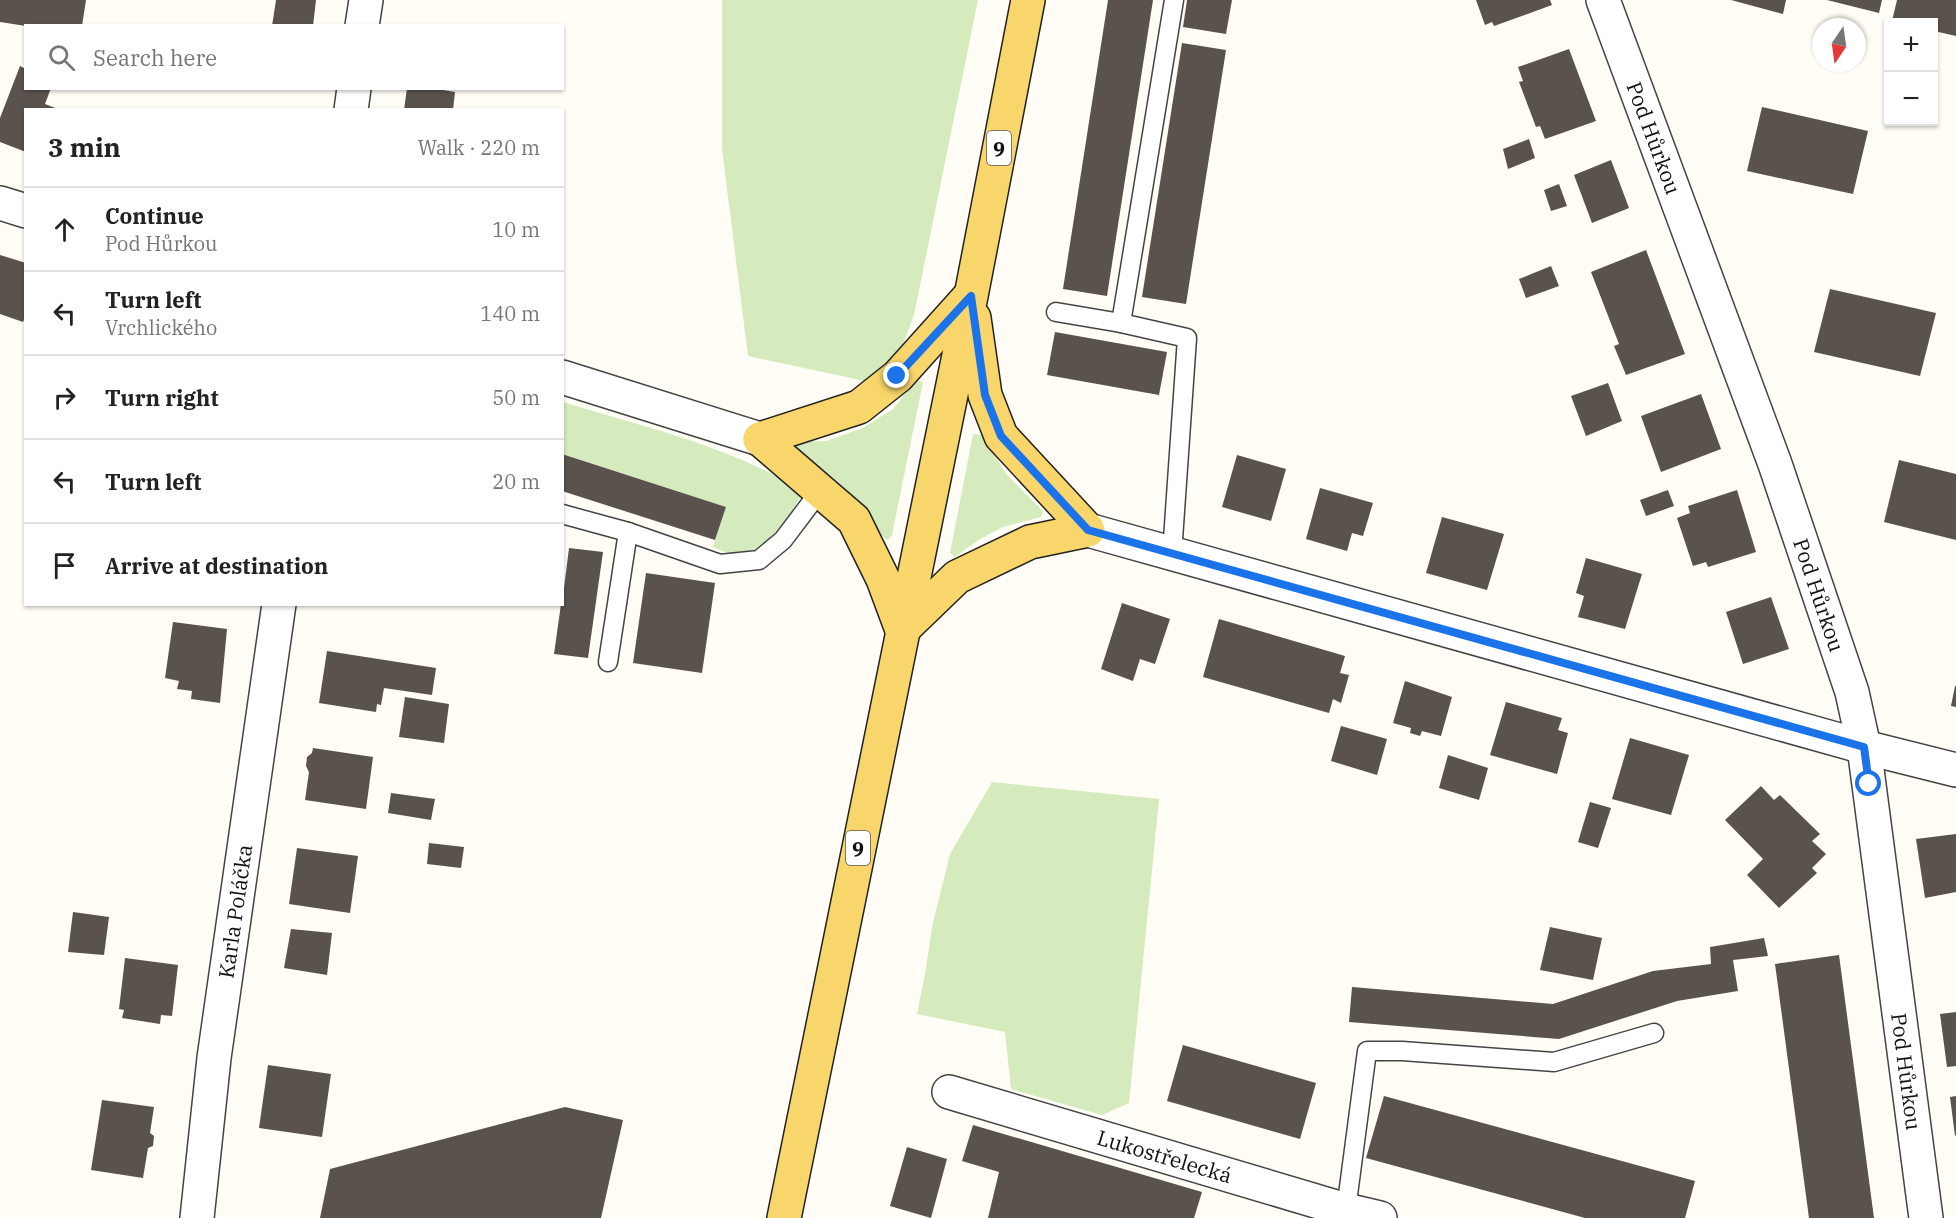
<!DOCTYPE html>
<meta charset="utf-8">
<style>
:root{--surface:#fff;--page:#f6f6f6;--text:#222;--muted:#767676;--line:#e0e0e0}
body{margin:0;font-family:"IBM Plex Serif",serif;background:var(--page);color:var(--text)}
.controls{position:absolute;right:18px;top:18px;display:grid;overflow:hidden;border-radius:0px;box-shadow:0 2px 4px #0004}
.controls button{width:54px;height:54px;display:grid;place-items:center;padding:0;border:0;border-bottom:2px solid var(--line);background:var(--surface);color:var(--text);font:30px sans-serif}
.compass{position:absolute;left:1812px;top:18px;width:54px;height:54px;border-radius:50%;background:var(--surface);box-shadow:0 2px 4px #0004;rotate:193deg}
.stop{position:absolute;width:18px;height:18px;margin:-14px;border:4px solid #1a73e8;border-radius:50%;background:#fff}
.stop.end{background:#1a73e8;border-color:#fff;box-shadow:0 2px 6px #0008}
.list{margin:0;padding:0;list-style:none}
h2{display:flex;justify-content:space-between;align-items:center;height:78px;margin:0;padding:0 24px;font-size:26px}
h2 small{font-size:20px;font-weight:400;color:var(--muted)}
.list li{display:grid;grid-template-columns:39px 1fr auto;gap:18px;align-items:center;box-sizing:border-box;height:84px;padding:0 24px;border-top:2px solid var(--line)}
.list b{display:block;font-size:22px;white-space:nowrap}
.list p{margin:0;font-size:20px;white-space:nowrap;color:var(--muted)}
.list em{font-size:20px;font-style:normal;color:var(--muted)}
.icon{flex:none;width:33px;height:33px;fill:none;stroke:currentColor;stroke-width:2;stroke-linecap:round;stroke-linejoin:round}
.map{position:relative;flex:none;width:1956px;height:1218px;overflow:hidden}
.search{position:absolute;background:var(--surface);box-shadow:0 2px 4px #0004;left:24px;top:24px;width:540px;height:66px;display:flex;align-items:center;gap:15px;box-sizing:border-box;padding:0 21px;border-radius:0px;color:var(--muted);font-size:22px}
.panel{position:absolute;background:var(--surface);box-shadow:0 2px 4px #0004;left:24px;top:108px;width:540px;height:498px;border-radius:0px}
.map>svg:first-child{display:block}
.green{fill:#d5ebbd}
.building{fill:#5a524d}
.lines{fill:none;stroke-linecap:round;stroke-linejoin:round}
.service-casing{stroke:#444;stroke-width:21}
.minor-casing{stroke:#444;stroke-width:36}
.primary-casing{stroke:#222;stroke-width:36}
.service{stroke:#fff;stroke-width:18}
.minor{stroke:#fff;stroke-width:33}
.primary{stroke:#f9d66b;stroke-width:33}
.route{stroke:#1a73e8;stroke-width:8}
.labels{text-anchor:middle;dominant-baseline:central;stroke-width:6;stroke-linejoin:round;paint-order:stroke}
.shield{fill:#fff;stroke:#585858;stroke-width:1.5}
.shield-label{font-size:20px;font-weight:bold;fill:#111}
.street-label{font-size:21px;fill:#111;stroke:#fff}
</style>
<div class="map">
<svg width="1956" height="1218" viewBox="0 0 1956 1218">
<rect width="100%" height="100%" fill="#fffdf5"/>
<g class="green">
<path d="M 722,0 L 978,0 L 914,315 L 888,386 L 748,356 L 722,149 Z"/>
<path d="M 916,380 L 923,382 L 892,535 L 888,540 C 876,534 871,518 863,508 C 843,483 818,464 791,449 L 791,442 L 826,441 L 863,428 L 893,409 Z"/>
<path d="M 563,402 C 644,427 731,446 804,492 C 791,511 770,551 746,555 C 735,557 723,551 713,547 L 726,507 L 563,454 Z"/>
<path d="M 973,434 L 982,435 L 1007,475 L 1043,511 L 1041,517 L 1003,527 L 980,539 L 955,557 L 950,553 Z"/>
<path d="M 992,782 L 1159,799 L 1129,1103 L 1102,1115 L 1011,1089 L 1005,1032 L 917,1014 L 925,974 L 933,922 L 950,854 Z"/>
</g>
<g class="building">
<path d="M 0,0 L 86,0 L 82,26 L 26,26 L 0,22 Z"/>
<path d="M 276,0 L 316,0 L 313,26 L 272,26 Z"/>
<path d="M 1108,0 L 1153,0 L 1107,296 L 1063,289 Z"/>
<path d="M 1187,0 L 1232,0 L 1226,34 L 1183,27 Z"/>
<path d="M 1476,0 L 1550,0 L 1552,5 L 1494,26 L 1492,22 L 1485,25 Z"/>
<path d="M 1731,0 L 1786,0 L 1783,14 Z"/>
<path d="M 1827,0 L 1882,0 L 1879,13 Z"/>
<path d="M 1897,0 L 1956,0 L 1956,36 L 1934,31 L 1934,22 L 1892,21 Z"/>
<path d="M 1182,43 L 1226,50 L 1186,304 L 1142,297 Z"/>
<path d="M 1569,49 L 1596,121 L 1545,139 L 1540,126 L 1536,127 L 1519,82 L 1523,81 L 1518,67 Z"/>
<path d="M 20,66 L 26,69 L 26,88 L 51,88 L 45,104 L 58,109 L 26,110 L 26,152 L 0,142 L 0,118 Z"/>
<path d="M 407,88 L 431,88 L 455,92 L 453,110 L 404,110 Z"/>
<path d="M 1762,107 L 1868,131 L 1853,194 L 1747,171 Z"/>
<path d="M 1529,139 L 1535,158 L 1508,169 L 1503,149 Z"/>
<path d="M 1611,160 L 1629,208 L 1592,223 L 1574,175 Z"/>
<path d="M 1559,184 L 1567,206 L 1551,211 L 1544,190 Z"/>
<path d="M 1646,250 L 1685,354 L 1626,375 L 1614,346 L 1619,344 L 1591,272 Z"/>
<path d="M 0,255 L 26,263 L 26,315 L 23,322 L 0,314 Z"/>
<path d="M 1551,266 L 1559,286 L 1526,298 L 1519,279 Z"/>
<path d="M 1830,289 L 1936,313 L 1920,376 L 1814,352 Z"/>
<path d="M 1055,332 L 1167,352 L 1159,395 L 1047,375 Z"/>
<path d="M 1608,383 L 1622,421 L 1586,436 L 1571,396 Z"/>
<path d="M 1701,394 L 1721,449 L 1661,472 L 1641,416 Z"/>
<path d="M 562,454 L 726,507 L 715,540 L 562,491 Z"/>
<path d="M 1237,455 L 1286,469 L 1271,521 L 1222,507 Z"/>
<path d="M 1899,460 L 1956,474 L 1956,540 L 1884,522 Z"/>
<path d="M 1320,488 L 1373,503 L 1363,536 L 1352,533 L 1347,551 L 1306,539 Z"/>
<path d="M 1668,490 L 1674,506 L 1646,516 L 1640,500 Z"/>
<path d="M 1737,490 L 1756,552 L 1708,567 L 1706,562 L 1693,566 L 1677,518 L 1690,513 L 1688,506 Z"/>
<path d="M 1442,517 L 1504,534 L 1487,590 L 1426,573 Z"/>
<path d="M 569,548 L 603,552 L 588,658 L 554,654 L 561,604 L 562,604 Z"/>
<path d="M 1586,558 L 1642,574 L 1625,629 L 1578,617 L 1584,596 L 1576,593 Z"/>
<path d="M 646,573 L 715,583 L 702,673 L 633,663 Z"/>
<path d="M 1771,597 L 1789,649 L 1743,664 L 1726,612 Z"/>
<path d="M 1122,603 L 1170,619 L 1155,664 L 1140,659 L 1133,681 L 1101,669 Z"/>
<path d="M 1219,619 L 1345,656 L 1340,673 L 1349,675 L 1341,703 L 1333,699 L 1329,713 L 1203,677 Z"/>
<path d="M 173,622 L 227,629 L 220,703 L 191,699 L 192,691 L 177,689 L 179,681 L 165,678 Z"/>
<path d="M 327,651 L 436,668 L 432,695 L 384,688 L 381,705 L 377,704 L 376,712 L 319,703 Z"/>
<path d="M 1405,681 L 1452,697 L 1441,736 L 1422,731 L 1420,736 L 1410,733 L 1411,728 L 1393,723 Z"/>
<path d="M 1955,686 L 1956,686 L 1956,707 L 1951,706 Z"/>
<path d="M 405,697 L 449,704 L 444,743 L 399,737 Z"/>
<path d="M 1506,702 L 1562,718 L 1558,730 L 1568,733 L 1557,774 L 1490,755 Z"/>
<path d="M 1341,726 L 1387,739 L 1377,775 L 1331,761 Z"/>
<path d="M 1630,738 L 1689,755 L 1671,815 L 1612,799 Z"/>
<path d="M 313,748 L 373,757 L 366,809 L 305,800 L 309,772 L 306,766 L 307,757 L 312,753 Z"/>
<path d="M 1448,755 L 1488,768 L 1479,800 L 1439,788 Z"/>
<path d="M 1761,786 L 1774,800 L 1780,795 L 1820,834 L 1812,841 L 1826,854 L 1812,868 L 1817,873 L 1779,908 L 1747,875 L 1763,859 L 1725,820 Z"/>
<path d="M 391,793 L 435,799 L 431,820 L 388,813 Z"/>
<path d="M 1590,802 L 1611,808 L 1598,848 L 1578,842 Z"/>
<path d="M 1956,834 L 1956,892 L 1925,898 L 1916,839 Z"/>
<path d="M 429,843 L 464,847 L 461,868 L 427,864 Z"/>
<path d="M 297,848 L 358,856 L 350,913 L 289,904 Z"/>
<path d="M 73,912 L 109,917 L 104,955 L 68,952 Z"/>
<path d="M 1550,927 L 1602,938 L 1593,980 L 1540,970 Z"/>
<path d="M 291,929 L 332,933 L 327,975 L 284,968 Z"/>
<path d="M 1764,938 L 1768,956 L 1733,960 L 1738,991 L 1677,1001 L 1559,1039 L 1349,1022 L 1352,987 L 1553,1004 L 1653,971 L 1711,964 L 1710,947 Z"/>
<path d="M 1839,955 L 1874,1218 L 1809,1218 L 1775,964 Z"/>
<path d="M 125,958 L 178,965 L 172,1016 L 161,1015 L 160,1024 L 122,1018 L 124,1010 L 119,1009 Z"/>
<path d="M 1956,1012 L 1956,1066 L 1947,1067 L 1940,1014 Z"/>
<path d="M 1183,1045 L 1316,1083 L 1300,1139 L 1167,1101 Z"/>
<path d="M 268,1065 L 331,1074 L 322,1137 L 259,1128 Z"/>
<path d="M 1384,1096 L 1695,1181 L 1685,1218 L 1585,1218 L 1366,1158 Z"/>
<path d="M 1956,1096 L 1956,1135 L 1955,1136 L 1950,1097 Z"/>
<path d="M 102,1100 L 154,1107 L 150,1133 L 154,1136 L 153,1146 L 148,1148 L 143,1178 L 91,1170 Z"/>
<path d="M 565,1107 L 623,1120 L 601,1218 L 320,1218 L 330,1169 Z"/>
<path d="M 973,1125 L 1202,1192 L 1194,1218 L 988,1218 L 999,1172 L 962,1161 Z"/>
<path d="M 907,1147 L 947,1159 L 931,1218 L 890,1206 Z"/>
</g>
<g class="lines">
<defs>
<g id="service">
<path d="M 1056,312 L 1121,323"/>
<path d="M 562,514 L 628,532 L 720,564 L 759,560 L 783,540 L 820,491"/>
<path d="M 1172,554 L 1187,338 L 1121,323 L 1174,0"/>
<path d="M 608,662 L 628,532"/>
<path d="M 1346,1210 L 1367,1051 L 1402,1051 L 1554,1062 L 1654,1033"/>
</g>
<g id="minor">
<path id="s1" d="M 1603,0 L 1775,464 L 1852,692 L 1864,747 L 1926,1218"/>
<path d="M 362,26 L 366,0"/>
<path d="M 351,110 L 354,88"/>
<path d="M 0,203 L 26,211"/>
<path d="M 562,377 L 760,439"/>
<path d="M 1088,530 L 1864,747 L 1956,770"/>
<path id="s2" d="M 949,1092 L 1346,1210 L 1380,1218"/>
<path id="s3" d="M 197,1218 L 214,1058 L 279,604"/>
</g>
<g id="primary">
<path d="M 760,439 L 859,407 L 898,376 L 969,297"/>
<path d="M 760,439 L 854,520 L 883,579 L 902,630"/>
<path d="M 902,630 L 957,577 L 1030,542 L 1088,530 L 1001,436 L 985,395 L 974,318"/>
<path d="M 784,1218 L 971,296 L 1028,0"/>
</g>
</defs>
<use href="#service" class="service-casing"/>
<use href="#minor" class="minor-casing"/>
<use href="#primary" class="primary-casing"/>
<use href="#service" class="service"/>
<use href="#minor" class="minor"/>
<use href="#primary" class="primary"/>
</g>
<g class="lines">
<path class="route" d="M 897,376 L 971,296 L 985,395 L 1001,436 L 1088,530 L 1864,747 L 1869,784"/>
</g>
<g class="labels">
<g class="shield">
<rect x="987" y="131" width="24" height="34" rx="4.5"/>
<rect x="846" y="831" width="24" height="34" rx="4.5"/>
</g>
<g class="shield-label">
<text x="999" y="148">9</text>
<text x="858" y="848">9</text>
</g>
<g class="street-label">
<text stroke="none"><textPath href="#s1" startOffset="147">Pod Hůrkou</textPath></text>
<text stroke="none"><textPath href="#s1" startOffset="633">Pod Hůrkou</textPath></text>
<text stroke="none"><textPath href="#s3" startOffset="309">Karla Poláčka</textPath></text>
<text stroke="none"><textPath href="#s1" startOffset="1119">Pod Hůrkou</textPath></text>
<text stroke="none"><textPath href="#s2" startOffset="225">Lukostřelecká</textPath></text>
</g>
</g>
</svg>
<div class="controls">
<button>+</button>
<button>−</button>
</div>
<svg class="compass" viewBox="-18 -18 36 36"><path d="M0-13l5 13h-10z" fill="#e53935"/><path d="M0 13l5-13h-10z" fill="#767676"/></svg>
<div class="stop" style="left:1869px;top:784px"></div>
<div class="stop end" style="left:897px;top:376px"></div>
<div class="search"><svg class="icon" aria-label="search" viewBox="0 0 24 24"><circle cx="10" cy="10" r="6"/><path d="M15 15l6 6"/></svg>Search here</div>
<section class="panel">
<h2>3 min<small>Walk · 220 m</small></h2>
<ul class="list">
<li><svg class="icon" aria-label="ahead" viewBox="0 0 24 24"><path d="M12 20V5M6 11l6-6 6 6"/></svg><div><b>Continue</b><p>Pod Hůrkou</p></div><em>10 m</em></li>
<li><svg class="icon" aria-label="left" viewBox="0 0 24 24"><path d="M17 20v-9H6M10 6l-5 5 5 5"/></svg><div><b>Turn left</b><p>Vrchlického</p></div><em>140 m</em></li>
<li><svg class="icon" aria-label="right" viewBox="0 0 24 24"><path d="M7 20v-9h11M14 6l5 5-5 5"/></svg><div><b>Turn right</b></div><em>50 m</em></li>
<li><svg class="icon" aria-label="left" viewBox="0 0 24 24"><path d="M17 20v-9H6M10 6l-5 5 5 5"/></svg><div><b>Turn left</b></div><em>20 m</em></li>
<li><svg class="icon" aria-label="arrive" viewBox="0 0 24 24"><path d="M6 21V4h12l-3 4 3 4H6"/></svg><div><b>Arrive at destination</b></div></li>
</ul>
</section>
</div>
